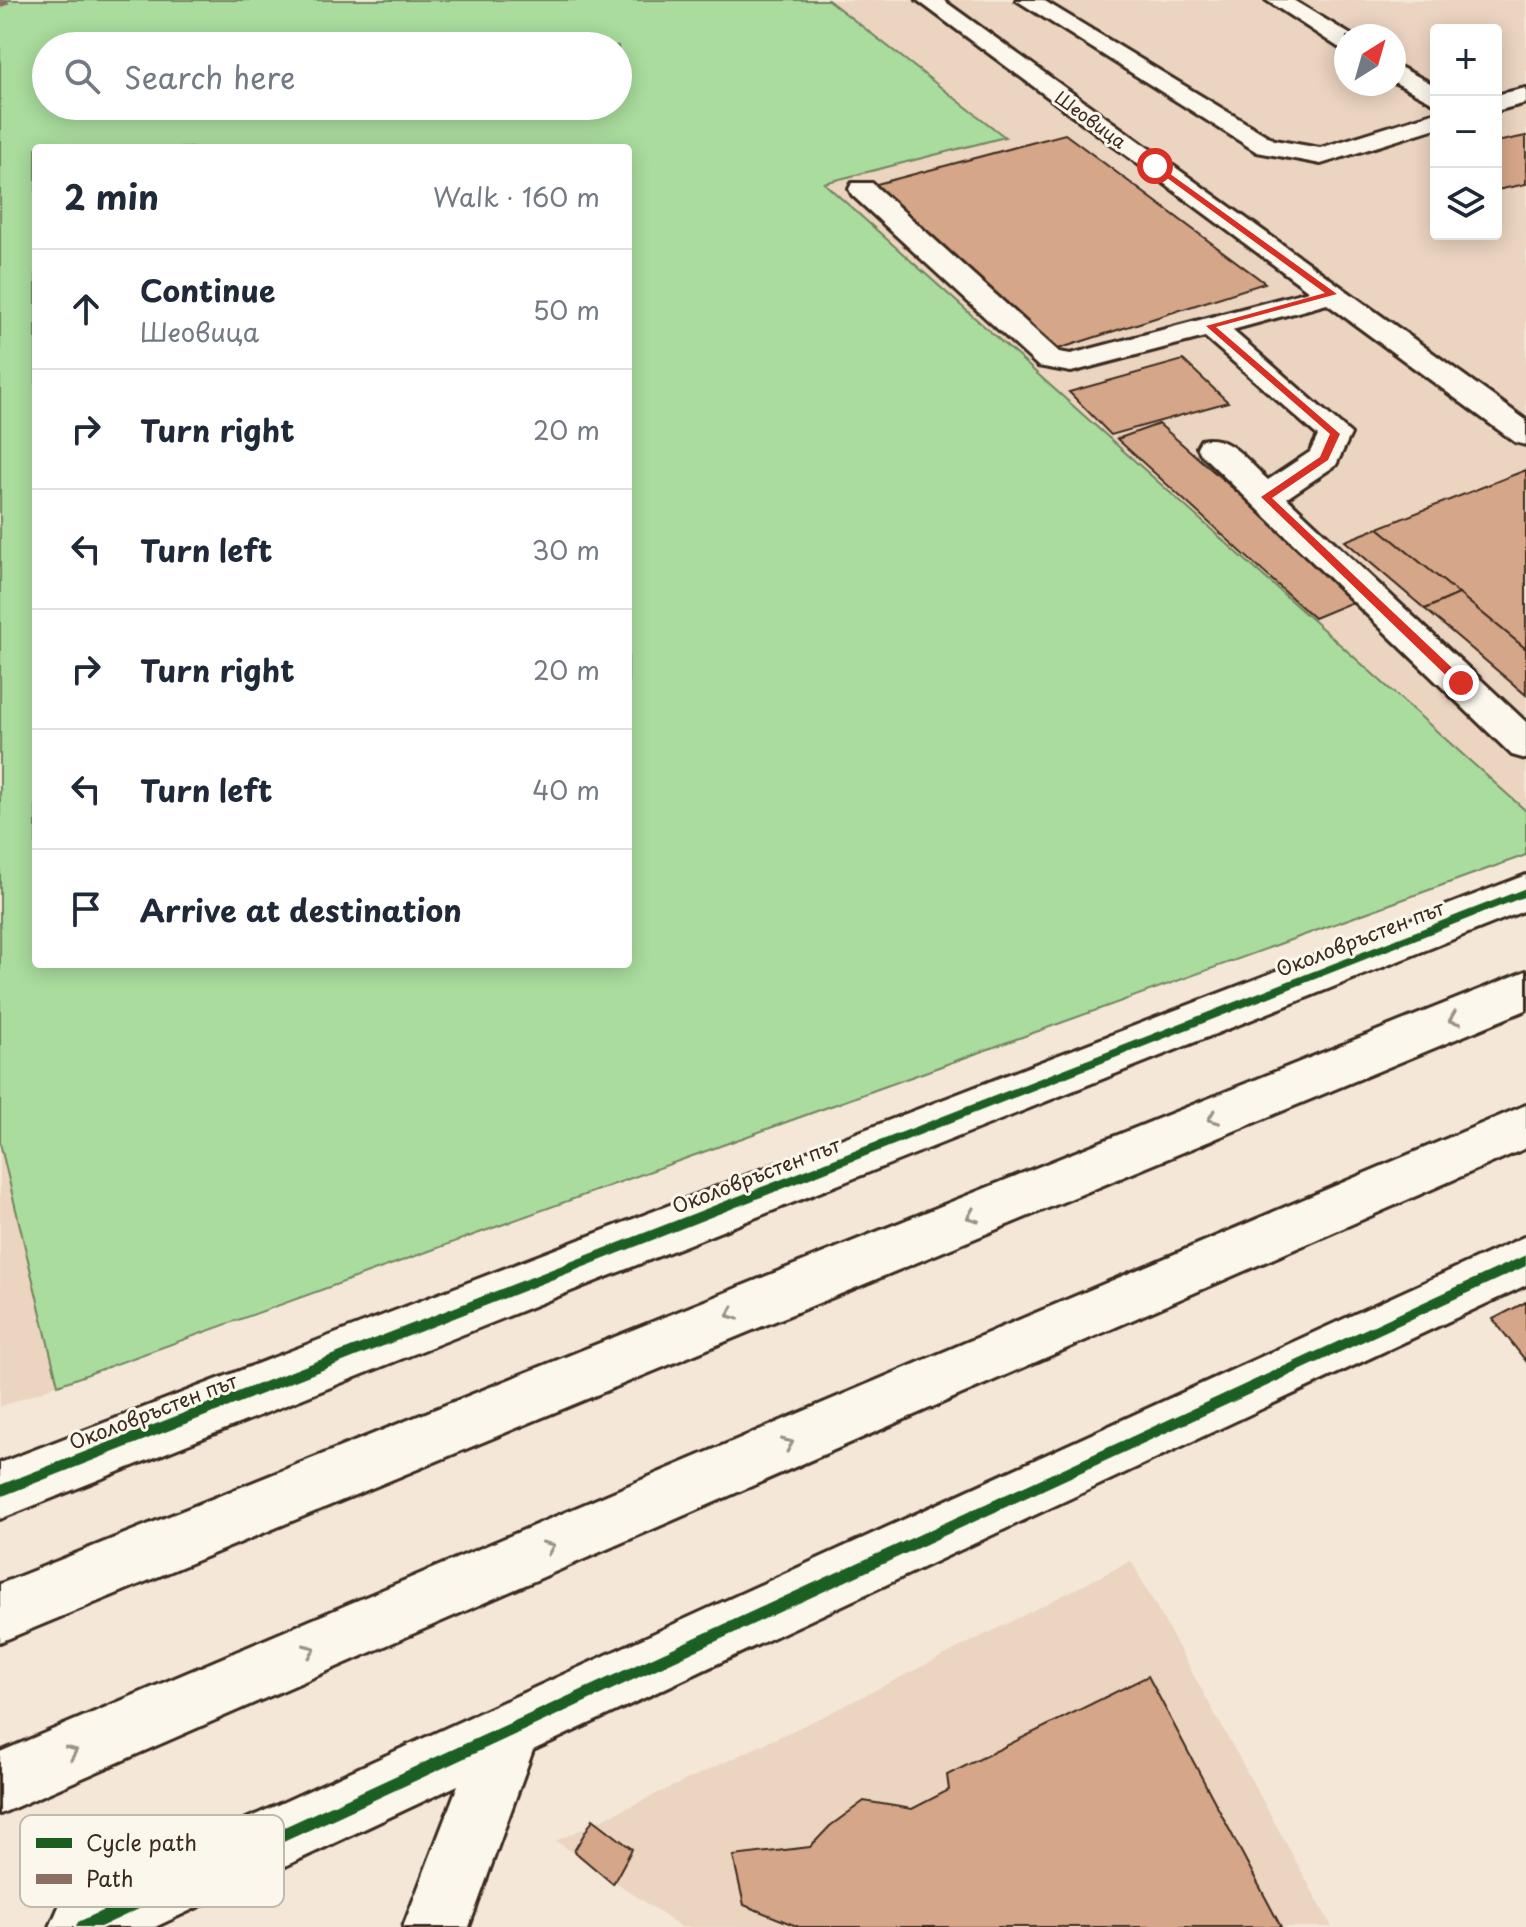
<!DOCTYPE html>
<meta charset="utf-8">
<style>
:root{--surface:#fff;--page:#f2f2f3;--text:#1f2937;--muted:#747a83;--line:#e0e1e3}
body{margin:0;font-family:"Playpen Sans",sans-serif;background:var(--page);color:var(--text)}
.controls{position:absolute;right:24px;top:24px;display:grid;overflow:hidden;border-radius:8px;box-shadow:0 4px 20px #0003}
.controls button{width:72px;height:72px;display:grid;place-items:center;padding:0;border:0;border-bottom:2px solid var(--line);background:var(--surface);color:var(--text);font:40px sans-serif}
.compass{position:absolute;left:1334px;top:24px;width:72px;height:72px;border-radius:50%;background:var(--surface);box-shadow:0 4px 20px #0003;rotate:37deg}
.stop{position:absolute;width:24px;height:24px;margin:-18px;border:6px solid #d93025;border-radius:50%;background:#fff}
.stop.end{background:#d93025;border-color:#fff;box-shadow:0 2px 8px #0008}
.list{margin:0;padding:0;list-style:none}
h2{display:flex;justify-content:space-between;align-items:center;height:104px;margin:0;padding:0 32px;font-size:34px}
h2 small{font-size:26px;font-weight:400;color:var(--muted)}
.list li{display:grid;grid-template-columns:52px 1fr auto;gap:24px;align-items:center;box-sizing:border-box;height:120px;padding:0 32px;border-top:2px solid var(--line)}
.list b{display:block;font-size:30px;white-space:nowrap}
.list p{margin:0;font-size:26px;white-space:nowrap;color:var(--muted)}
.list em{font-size:26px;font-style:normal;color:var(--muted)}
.icon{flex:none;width:44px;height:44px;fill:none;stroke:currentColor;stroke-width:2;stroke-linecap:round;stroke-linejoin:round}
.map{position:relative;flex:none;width:1526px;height:1927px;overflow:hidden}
.search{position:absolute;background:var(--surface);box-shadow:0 4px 20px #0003;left:32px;top:32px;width:600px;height:88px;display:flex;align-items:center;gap:20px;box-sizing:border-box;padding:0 28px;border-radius:44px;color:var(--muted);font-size:30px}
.panel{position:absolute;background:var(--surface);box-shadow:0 4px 20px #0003;left:32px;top:144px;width:600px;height:824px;border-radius:8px}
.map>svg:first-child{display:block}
.built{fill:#ebd4c0;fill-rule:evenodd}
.green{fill:#a9dc9d;stroke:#72835e;stroke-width:2;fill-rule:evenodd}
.building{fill:#d6a688;stroke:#3b2a1e;stroke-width:2}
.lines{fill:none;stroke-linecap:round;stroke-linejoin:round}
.minor-casing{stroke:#3b2a1e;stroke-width:6}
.highway-casing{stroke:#3b2a1e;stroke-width:6}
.minor{fill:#fbf7ec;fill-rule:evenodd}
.highway{fill:#fbf7ec;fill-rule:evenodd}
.quiet{stroke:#8d6e63;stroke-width:5;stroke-dasharray:9 5;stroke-linecap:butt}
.cycleway-casing{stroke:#fbf7ec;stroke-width:5}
.cycleway{fill:#1b5e20;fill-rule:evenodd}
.oneway{stroke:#9b9085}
.route{fill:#d93025}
.labels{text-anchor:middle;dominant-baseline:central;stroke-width:6;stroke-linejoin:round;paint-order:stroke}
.far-street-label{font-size:18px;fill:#3b2a1e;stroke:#fbf7ec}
.street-label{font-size:20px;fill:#3b2a1e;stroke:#fbf7ec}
.key{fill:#fbf7ec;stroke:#c1baae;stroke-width:2}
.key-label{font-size:22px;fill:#3b2a1e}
</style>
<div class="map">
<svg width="1526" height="1927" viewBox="0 0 1526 1927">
<rect width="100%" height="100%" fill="#f4e7d8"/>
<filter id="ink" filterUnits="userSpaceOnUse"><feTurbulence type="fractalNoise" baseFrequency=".0125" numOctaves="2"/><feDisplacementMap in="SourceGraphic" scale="16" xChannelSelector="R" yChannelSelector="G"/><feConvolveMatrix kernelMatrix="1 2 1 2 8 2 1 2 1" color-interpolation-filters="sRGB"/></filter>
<g filter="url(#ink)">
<g class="built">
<path d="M 828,0 L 1526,0 L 1526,811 L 823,182 L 1004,137 ZM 1436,30 L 1496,30 L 1496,234 L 1436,234 ZM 1346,36 L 1394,36 L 1394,84 L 1346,84 Z"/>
<path d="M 0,1143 L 58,1385 L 0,1407 Z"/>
<path d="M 1131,1561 L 1332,1927 L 681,1927 L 556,1841 L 830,1713 Z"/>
</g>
<path class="green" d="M 0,0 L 828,0 L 1005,137 L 824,183 L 1526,811 L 1526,855 L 58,1385 L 0,1143 ZM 46,46 L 618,46 L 618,106 L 46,106 ZM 36,148 L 628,148 L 628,964 L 36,964 Z"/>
<g class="building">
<path d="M 1065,134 L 1265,283 L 1058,349 L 873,185 Z"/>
<path d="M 1526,136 L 1526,184 L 1497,190 L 1496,142 Z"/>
<path d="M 1183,360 L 1228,402 L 1111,435 L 1069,392 Z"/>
<path d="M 1159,424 L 1360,599 L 1314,618 L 1117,439 Z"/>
<path d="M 1526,470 L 1526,649 L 1378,528 Z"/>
<path d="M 1378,528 L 1459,594 L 1425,609 L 1345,541 Z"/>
<path d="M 1459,594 L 1526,649 L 1526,695 L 1425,609 Z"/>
<path d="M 1526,1302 L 1526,1361 L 1493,1319 Z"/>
<path d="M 1148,1676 L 1281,1927 L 799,1927 L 744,1905 L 733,1856 L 810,1847 L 830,1826 L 864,1801 L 912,1809 L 949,1790 L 947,1775 Z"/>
<path d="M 593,1819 L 632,1849 L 613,1884 L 574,1851 Z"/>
</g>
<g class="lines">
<defs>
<g id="minor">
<path d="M 917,0 L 943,0 L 1526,420 L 1526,445 L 1515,442 L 1327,304 L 1232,330 L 1351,434 L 1336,465 L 1287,498 L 1526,722 L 1526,759 L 1512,755 L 1201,454 L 1197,447 L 1201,440 C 1229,433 1249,463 1268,480 L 1310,452 L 1318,436 L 1205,337 L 1071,372 L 1038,366 L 852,195 L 849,189 L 852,183 L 872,183 L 1059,352 L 1071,354 L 1309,291 Z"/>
<path d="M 1016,0 L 1043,0 L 1274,140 L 1320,148 L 1436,112 L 1436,128 L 1321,164 L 1257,152 Z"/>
<path d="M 1266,0 L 1293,0 L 1353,36 L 1346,36 L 1346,49 L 1338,47 Z"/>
<path d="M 1394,64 L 1436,86 L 1436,104 L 1394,82 Z"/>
<path d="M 1526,88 L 1526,103 L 1496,111 L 1496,95 Z"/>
<path d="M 1526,875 L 1526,910 L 0,1519 L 0,1463 Z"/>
<path d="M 1526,1236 L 1526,1285 L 533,1750 L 469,1927 L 403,1927 L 458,1785 L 155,1927 L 50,1927 L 60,1904 Z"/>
</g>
<g id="highway">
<path d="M 1526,971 L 1526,1010 L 0,1642 L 0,1584 Z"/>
<path d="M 1526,1105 L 1526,1148 L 0,1814 L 0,1752 Z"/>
</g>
</defs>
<use href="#minor" class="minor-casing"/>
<use href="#highway" class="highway-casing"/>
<use href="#minor" class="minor"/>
<use href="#highway" class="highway"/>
<path class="quiet" d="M 0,5 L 13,0"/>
<defs>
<g id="cycleway">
<path d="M 1526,888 L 1526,896 L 0,1497 L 0,1485 Z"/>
<path d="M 1526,1255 L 1526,1266 L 100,1927 L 76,1927 L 78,1922 Z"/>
</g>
</defs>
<use href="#cycleway" class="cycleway-casing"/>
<use href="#cycleway" class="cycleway"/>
</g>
<defs><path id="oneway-chevron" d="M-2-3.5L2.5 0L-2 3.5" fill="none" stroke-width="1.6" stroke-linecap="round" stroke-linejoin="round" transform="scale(2)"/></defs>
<g class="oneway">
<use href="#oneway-chevron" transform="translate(1454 1019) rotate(158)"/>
<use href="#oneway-chevron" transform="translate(1213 1118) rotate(158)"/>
<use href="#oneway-chevron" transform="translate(972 1216) rotate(158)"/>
<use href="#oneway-chevron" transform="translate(732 1314) rotate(158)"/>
<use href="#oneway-chevron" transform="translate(788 1444) rotate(-23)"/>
<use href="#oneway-chevron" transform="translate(549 1547) rotate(-23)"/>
<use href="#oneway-chevron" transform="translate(310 1650) rotate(-23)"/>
<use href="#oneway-chevron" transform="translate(72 1752) rotate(-23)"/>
</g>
</g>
<path class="route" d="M 1155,163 L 1337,294 L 1216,327 L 1340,434 L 1328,460 L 1272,498 L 1465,680 L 1465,686 L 1457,686 L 1261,497 L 1320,457 L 1330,434 L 1206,326 L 1325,293 L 1152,167 Z"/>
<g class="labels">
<g class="far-street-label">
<text transform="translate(1091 119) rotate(36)">Шеовица</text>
</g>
<g class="street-label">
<text transform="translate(1360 938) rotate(-21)">Околовръстен път</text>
<text transform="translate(756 1175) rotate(-21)">Околовръстен път</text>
<text transform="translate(153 1411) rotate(-21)">Околовръстен път</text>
</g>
</g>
<rect x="20" y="1815" width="264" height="92" rx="12" class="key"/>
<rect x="36" y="1838" width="36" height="10" fill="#1b5e20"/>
<rect x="36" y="1874" width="36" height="10" fill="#8d6e63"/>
<g class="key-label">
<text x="86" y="1851">Cycle path</text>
<text x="86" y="1887">Path</text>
</g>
</svg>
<div class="controls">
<button>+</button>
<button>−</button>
<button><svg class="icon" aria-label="layers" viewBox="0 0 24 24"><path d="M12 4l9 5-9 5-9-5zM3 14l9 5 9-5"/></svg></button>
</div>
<svg class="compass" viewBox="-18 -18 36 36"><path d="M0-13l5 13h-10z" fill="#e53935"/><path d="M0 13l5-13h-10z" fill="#747a83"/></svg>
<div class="stop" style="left:1155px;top:166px"></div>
<div class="stop end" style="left:1461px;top:683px"></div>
<div class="search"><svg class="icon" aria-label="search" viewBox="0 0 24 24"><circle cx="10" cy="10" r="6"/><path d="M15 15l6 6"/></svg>Search here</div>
<section class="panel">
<h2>2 min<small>Walk · 160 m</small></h2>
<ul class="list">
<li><svg class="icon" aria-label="ahead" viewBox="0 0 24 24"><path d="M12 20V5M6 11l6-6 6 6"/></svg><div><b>Continue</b><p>Шеовица</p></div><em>50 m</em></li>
<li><svg class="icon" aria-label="right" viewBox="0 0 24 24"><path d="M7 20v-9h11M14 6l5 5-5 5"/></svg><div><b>Turn right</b></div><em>20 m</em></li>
<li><svg class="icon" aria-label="left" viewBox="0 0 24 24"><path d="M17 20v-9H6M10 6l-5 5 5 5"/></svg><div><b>Turn left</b></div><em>30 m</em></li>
<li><svg class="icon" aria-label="right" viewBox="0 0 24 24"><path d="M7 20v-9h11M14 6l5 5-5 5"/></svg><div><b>Turn right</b></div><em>20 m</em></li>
<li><svg class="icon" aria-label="left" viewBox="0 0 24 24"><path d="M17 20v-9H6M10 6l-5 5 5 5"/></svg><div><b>Turn left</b></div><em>40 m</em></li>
<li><svg class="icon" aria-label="arrive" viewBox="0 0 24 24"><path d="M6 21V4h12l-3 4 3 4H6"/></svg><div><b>Arrive at destination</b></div></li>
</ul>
</section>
</div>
